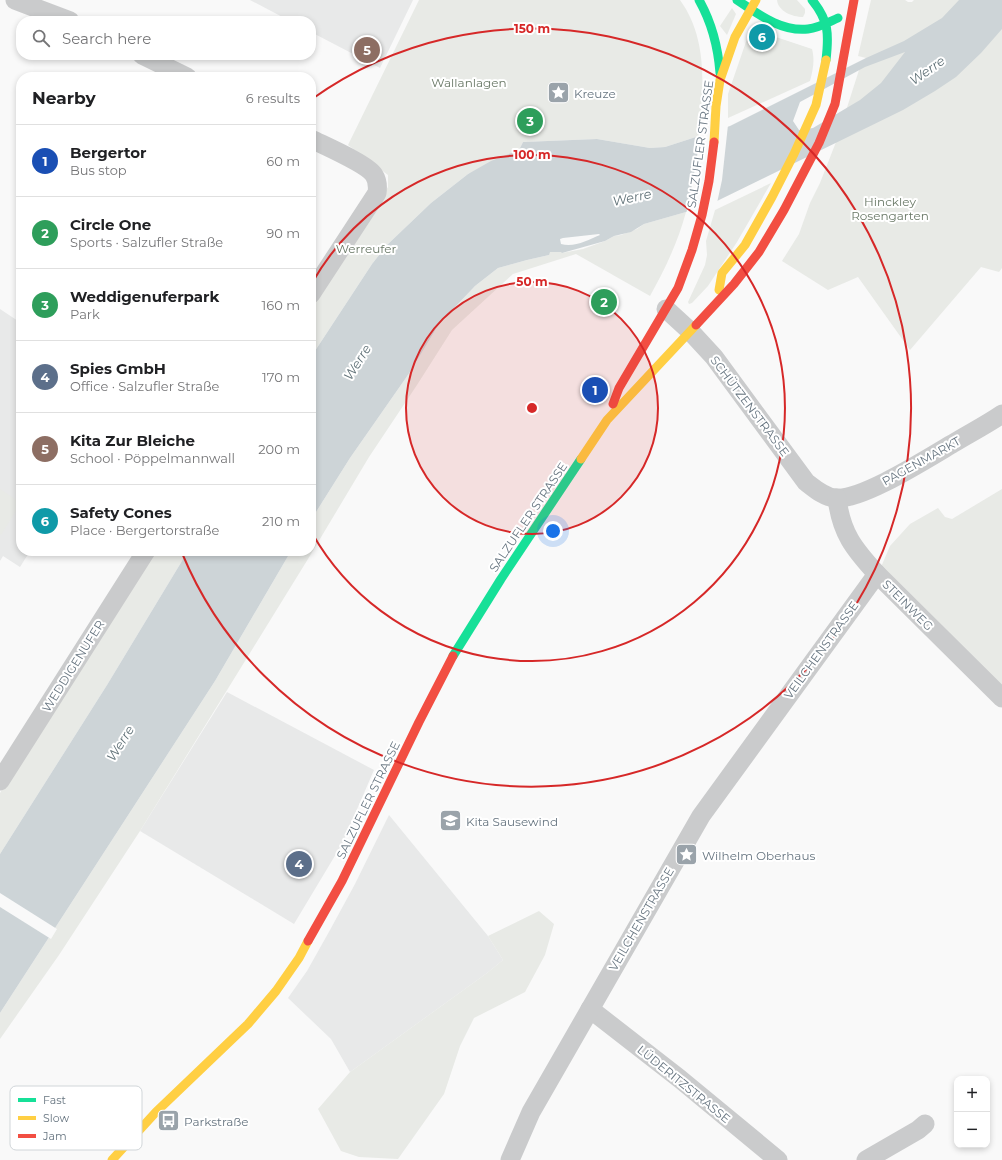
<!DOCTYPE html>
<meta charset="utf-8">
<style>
:root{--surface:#fff;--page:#f2f2f2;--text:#202124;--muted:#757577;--line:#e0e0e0;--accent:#575c60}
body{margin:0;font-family:Montserrat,sans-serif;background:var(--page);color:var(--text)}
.controls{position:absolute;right:12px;bottom:12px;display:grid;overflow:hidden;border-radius:8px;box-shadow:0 2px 6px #0003}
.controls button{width:36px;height:36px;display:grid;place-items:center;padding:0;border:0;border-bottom:1px solid var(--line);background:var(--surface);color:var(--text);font:20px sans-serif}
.you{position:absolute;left:553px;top:531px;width:14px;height:14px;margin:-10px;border:3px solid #fff;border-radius:50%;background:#1a73e8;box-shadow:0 0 0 6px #1a73e833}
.badge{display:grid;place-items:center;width:26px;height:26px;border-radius:50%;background:var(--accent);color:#fff;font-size:13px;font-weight:700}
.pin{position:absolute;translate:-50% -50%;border:2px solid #fff;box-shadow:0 1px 4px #0006}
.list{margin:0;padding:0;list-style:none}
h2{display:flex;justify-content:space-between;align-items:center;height:52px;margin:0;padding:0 16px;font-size:17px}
h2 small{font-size:13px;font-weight:400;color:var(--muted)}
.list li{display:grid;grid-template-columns:26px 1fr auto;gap:12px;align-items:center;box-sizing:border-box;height:72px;padding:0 16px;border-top:1px solid var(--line)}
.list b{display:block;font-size:15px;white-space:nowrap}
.list p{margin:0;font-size:13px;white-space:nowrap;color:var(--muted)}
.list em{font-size:13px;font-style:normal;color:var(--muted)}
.icon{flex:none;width:22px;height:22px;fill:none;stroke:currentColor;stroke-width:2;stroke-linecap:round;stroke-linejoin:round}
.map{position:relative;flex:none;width:1002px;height:1160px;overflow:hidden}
.search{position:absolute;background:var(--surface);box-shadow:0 2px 6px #0003;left:16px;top:16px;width:300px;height:44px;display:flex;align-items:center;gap:10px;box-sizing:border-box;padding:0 14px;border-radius:16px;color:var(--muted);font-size:15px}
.panel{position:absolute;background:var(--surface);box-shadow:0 2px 6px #0003;left:16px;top:72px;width:300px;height:484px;border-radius:16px}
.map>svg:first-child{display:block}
.built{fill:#e8e9e9}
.green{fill:#e8eae6}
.water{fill:#cdd4d7;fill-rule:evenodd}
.pier{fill:#f9f9f9}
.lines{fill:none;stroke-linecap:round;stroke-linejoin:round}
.street{stroke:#cacbcc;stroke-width:19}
.fast{stroke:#16e098;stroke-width:9}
.slow{stroke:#ffcf43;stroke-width:9}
.jam{stroke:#f24e42;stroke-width:9}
.ring{fill:none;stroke:#d62828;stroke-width:2}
.labels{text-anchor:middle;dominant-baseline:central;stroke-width:4;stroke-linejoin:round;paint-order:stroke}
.park-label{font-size:12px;fill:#697866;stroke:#fff}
.poi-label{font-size:12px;fill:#677580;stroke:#fff;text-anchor:start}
.street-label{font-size:12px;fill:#677580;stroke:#fff}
.water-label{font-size:13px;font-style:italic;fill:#627379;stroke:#fff}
.key{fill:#fff;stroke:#d1d6d9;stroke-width:1}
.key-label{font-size:11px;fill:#677580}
.centre{fill:#d62828;stroke:#fff;stroke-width:2}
.ring-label{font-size:12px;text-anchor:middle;font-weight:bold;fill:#d62828;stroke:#fff;stroke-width:4;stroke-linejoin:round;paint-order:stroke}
</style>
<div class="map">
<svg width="1002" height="1160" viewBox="0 0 1002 1160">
<rect width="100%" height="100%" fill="#f9f9f9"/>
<g class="built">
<path d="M 250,0 L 413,0 L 380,68 L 311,32 L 311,21 L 290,21 Z"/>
<path d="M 0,309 L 21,323 L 21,551 L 30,551 L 20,567 L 3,556 L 0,561 Z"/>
<path d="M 227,692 L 374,770 L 342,844 L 294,924 L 140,831 Z"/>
<path d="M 389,815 L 488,936 L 503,960 L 487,973 L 350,1072 L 331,1039 L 288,998 L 307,971 L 330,930 L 355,884 Z"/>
</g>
<g class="green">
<path d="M 419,0 L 680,0 C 709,40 703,90 699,136 L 665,147 L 650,148 L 597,139 L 523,142 L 519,150 L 468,174 L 431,203 L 387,245 L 372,264 L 311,357 L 311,306 L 388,187 L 388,175 L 348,145 Z"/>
<path d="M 777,0 L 797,0 L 805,9 L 805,13 L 803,17 C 792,17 778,11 777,0 Z"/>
<path d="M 871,0 L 905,0 L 908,2 L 912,2 L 914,0 L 1002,0 L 1002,268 L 999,272 L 981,267 L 910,350 L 858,277 L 828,290 L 782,261 L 799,234 L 810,203 L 820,183 L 836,142 L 859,70 L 866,58 L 858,56 Z"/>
<path d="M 732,8 L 736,14 L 727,35 L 720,26 Z"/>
<path d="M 752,29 L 756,29 L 767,34 L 812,49 C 815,60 813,70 810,81 L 728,118 L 728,94 L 749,33 Z"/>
<path d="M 771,183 L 737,242 L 708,286 L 692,303 L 689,304 L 688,302 L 705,265 L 707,255 L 706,241 L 715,210 Z"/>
<path d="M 686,212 C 678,242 665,269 650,296 L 576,254 L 513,274 L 452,330 L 417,385 L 369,457 L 308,559 L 140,831 L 59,955 L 0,1039 L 0,1013 L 215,681 L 291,551 L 311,551 L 311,520 L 350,458 L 410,372 L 439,324 L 475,286 L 498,268 L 527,260 L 549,255 L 549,252 L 562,252 L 562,253 L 583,249 L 605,241 L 614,236 L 621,235 L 637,229 L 644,224 Z"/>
<path d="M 0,489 L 21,503 L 1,535 L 0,534 Z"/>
<path d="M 1002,489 L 1002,691 L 881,567 L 890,546 L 910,524 L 938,508 L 945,517 L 952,519 Z"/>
<path d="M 154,551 L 188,551 L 107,685 L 0,854 L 0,793 L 89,655 Z"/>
<path d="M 539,911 L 554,924 L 545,955 L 525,992 L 474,1018 L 460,1046 L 444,1094 L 398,1159 L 359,1157 L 341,1151 L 318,1109 L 350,1072 L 487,973 L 503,960 L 488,936 Z"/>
</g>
<g class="water">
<path d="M 959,0 L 1002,0 L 1002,29 L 981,53 L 956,77 L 935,91 L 903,110 L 717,201 L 686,212 L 644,224 L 631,232 L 614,236 L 605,241 L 562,253 L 561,252 L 550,252 L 549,255 L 527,260 L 498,268 L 475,286 L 439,324 L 410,372 L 350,458 L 311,520 L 311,357 L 372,264 L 387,245 L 431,203 L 468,174 L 491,161 L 519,150 L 523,142 L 597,139 L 650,148 L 665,147 L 699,136 L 730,126 L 866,58 L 904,41 L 942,18 ZM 905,52 L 881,83 L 860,100 L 813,128 L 799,130 L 793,121 L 800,102 L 865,67 ZM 599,234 L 600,235 C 588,240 574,248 561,244 L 560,239 L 563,238 Z"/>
<path d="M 188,551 L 291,551 L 215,681 L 0,1013 L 0,854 L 107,685 Z"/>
</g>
<g class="pier">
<path d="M 728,125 L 722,180 L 717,203 L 686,215 L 695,169 L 698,150 L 699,134 Z"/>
<path d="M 0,893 L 57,929 L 51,939 L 0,907 Z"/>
</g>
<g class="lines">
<g class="street">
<path d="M 15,0 L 70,21"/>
<path d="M 142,55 L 187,77"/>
<path d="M 311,139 C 325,146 367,164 374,175 C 378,181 378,186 377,193 L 311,294"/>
<path d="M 666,309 L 690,331 L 714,357 L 806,482 C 815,489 824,497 835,498 C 861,501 928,458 952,444 C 968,434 986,425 1002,414"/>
<path d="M 837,498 C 841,533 854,549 877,574 L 1002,698"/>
<path d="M 0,781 L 146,551"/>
<path d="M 590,1009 L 680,1079 L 778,1160"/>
<path d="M 510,1160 L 531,1112 L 701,816 L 877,574"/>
<path d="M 866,1160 L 918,1130 L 925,1124"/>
</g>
<g class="fast">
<path d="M 699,0 C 712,23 718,46 720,73"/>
<path d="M 737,0 C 758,14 781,32 808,29 C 819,28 829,22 838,18"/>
<path d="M 812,0 C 829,21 829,34 826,60"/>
<path d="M 453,656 L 501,579 L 581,459"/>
</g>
<g class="slow">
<path d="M 714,142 L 716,106 L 720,80 L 735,37 L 756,0"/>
<path d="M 719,290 L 722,273 L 745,245 L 772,197 L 794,154 L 816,105 L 826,60"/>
<path d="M 581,459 L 607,420 L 696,325"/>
<path d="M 112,1160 L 156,1112 L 248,1024 L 276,991 L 299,958 L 308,941"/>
</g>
<g class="jam">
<path d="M 696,325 L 734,284 L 759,252 L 784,210 L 819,143 L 835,104 L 854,0"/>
<path d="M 613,404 L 619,388 L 678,288 L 692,250 L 702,215 L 709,181 L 714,142"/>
<path d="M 308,941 L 342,881 L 419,722 L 453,656"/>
</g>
</g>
<circle cx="532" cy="408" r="126" fill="#d62828" fill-opacity=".12"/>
<g class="ring">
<circle cx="532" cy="408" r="126"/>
<path d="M312 283A253 253 0 1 1 312 533"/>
<path d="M312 99A379 379 0 1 1 182 553"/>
</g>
<defs>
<symbol id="sight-square" viewBox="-11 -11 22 22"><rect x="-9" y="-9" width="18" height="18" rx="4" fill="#9aa3aa" stroke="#fff"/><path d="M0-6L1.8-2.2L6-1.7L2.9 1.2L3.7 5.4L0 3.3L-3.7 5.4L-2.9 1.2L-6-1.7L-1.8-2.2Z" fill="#fff"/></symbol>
<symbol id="school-square" viewBox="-11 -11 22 22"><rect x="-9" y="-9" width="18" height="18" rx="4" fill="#9aa3aa" stroke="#fff"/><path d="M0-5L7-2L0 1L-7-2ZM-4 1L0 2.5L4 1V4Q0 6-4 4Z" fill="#fff"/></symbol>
<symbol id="bus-square" viewBox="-11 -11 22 22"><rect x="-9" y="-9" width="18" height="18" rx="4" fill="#9aa3aa" stroke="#fff"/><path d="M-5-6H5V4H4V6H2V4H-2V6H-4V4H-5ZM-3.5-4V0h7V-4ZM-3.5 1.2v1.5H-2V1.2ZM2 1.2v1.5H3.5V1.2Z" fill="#fff"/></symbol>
</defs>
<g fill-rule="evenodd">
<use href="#sight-square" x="546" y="80" width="25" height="25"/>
<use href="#school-square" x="438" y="808" width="25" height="25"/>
<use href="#sight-square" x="674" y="842" width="25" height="25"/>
<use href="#bus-square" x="156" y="1108" width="25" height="25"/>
</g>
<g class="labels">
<g class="park-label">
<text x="469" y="82">Wallanlagen</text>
<text x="890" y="201">Hinckley<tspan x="890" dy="14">Rosengarten</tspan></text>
<text x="366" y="248">Werreufer</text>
</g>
<g class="poi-label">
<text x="574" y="93">Kreuze</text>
<text x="466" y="821">Kita Sausewind</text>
<text x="702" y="855">Wilhelm Oberhaus</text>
<text x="184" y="1121">Parkstraße</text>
</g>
<g class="street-label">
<text transform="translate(700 144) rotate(-82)">SALZUFLER STRASSE</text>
<text transform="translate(750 406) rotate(53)">SCHÜTZENSTRASSE</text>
<text transform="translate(921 461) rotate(-29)">PAGENMARKT</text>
<text transform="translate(528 517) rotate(-56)">SALZUFLER STRASSE</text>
<text transform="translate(908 605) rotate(45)">STEINWEG</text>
<text transform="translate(821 650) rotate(-54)">VEILCHENSTRASSE</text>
<text transform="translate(73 666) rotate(-58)">WEDDIGENUFER</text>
<text transform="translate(368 800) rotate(-64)">SALZUFLER STRASSE</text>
<text transform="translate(641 919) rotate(-60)">VEILCHENSTRASSE</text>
<text transform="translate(684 1084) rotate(39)">LÜDERITZSTRASSE</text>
</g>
<g class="water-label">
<text transform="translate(927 70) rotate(-35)">Werre</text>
<text transform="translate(632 197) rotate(-12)">Werre</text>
<text transform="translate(357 362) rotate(-58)">Werre</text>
<text transform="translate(120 743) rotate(-58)">Werre</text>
</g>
</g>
<rect x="10" y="1086" width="132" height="64" rx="6" class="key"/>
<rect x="18" y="1098" width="18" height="4" fill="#16e098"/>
<rect x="18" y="1116" width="18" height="4" fill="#ffcf43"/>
<rect x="18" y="1134" width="18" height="4" fill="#f24e42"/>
<g class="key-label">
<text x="43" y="1104">Fast</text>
<text x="43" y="1122">Slow</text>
<text x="43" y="1140">Jam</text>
</g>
<circle cx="532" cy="408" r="6" class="centre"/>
<g class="ring-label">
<text x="532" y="33">150 m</text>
<text x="532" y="159">100 m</text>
<text x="532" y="286">50 m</text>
</g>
</svg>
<div class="controls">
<button>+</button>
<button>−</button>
</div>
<div class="you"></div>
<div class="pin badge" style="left:595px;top:390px;background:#1a4fb4">1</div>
<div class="pin badge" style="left:604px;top:302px;background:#2e9e5b">2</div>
<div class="pin badge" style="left:530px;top:121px;background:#2e9e5b">3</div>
<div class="pin badge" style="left:299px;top:864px;background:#5c6f8a">4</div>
<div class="pin badge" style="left:367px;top:50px;background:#8d6e63">5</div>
<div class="pin badge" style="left:762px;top:37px;background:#0f9aa8">6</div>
<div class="search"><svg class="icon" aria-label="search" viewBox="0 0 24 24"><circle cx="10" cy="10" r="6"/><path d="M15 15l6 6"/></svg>Search here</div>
<section class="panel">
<h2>Nearby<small>6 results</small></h2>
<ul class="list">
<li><span class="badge" style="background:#1a4fb4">1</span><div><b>Bergertor</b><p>Bus stop</p></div><em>60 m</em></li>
<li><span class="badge" style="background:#2e9e5b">2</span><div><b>Circle One</b><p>Sports · Salzufler Straße</p></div><em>90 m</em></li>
<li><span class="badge" style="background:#2e9e5b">3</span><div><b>Weddigenuferpark</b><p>Park</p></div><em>160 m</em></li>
<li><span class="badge" style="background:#5c6f8a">4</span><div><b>Spies GmbH</b><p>Office · Salzufler Straße</p></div><em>170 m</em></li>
<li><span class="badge" style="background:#8d6e63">5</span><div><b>Kita Zur Bleiche</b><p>School · Pöppelmannwall</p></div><em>200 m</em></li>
<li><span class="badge" style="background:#0f9aa8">6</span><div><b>Safety Cones</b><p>Place · Bergertorstraße</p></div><em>210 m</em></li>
</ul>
</section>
</div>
